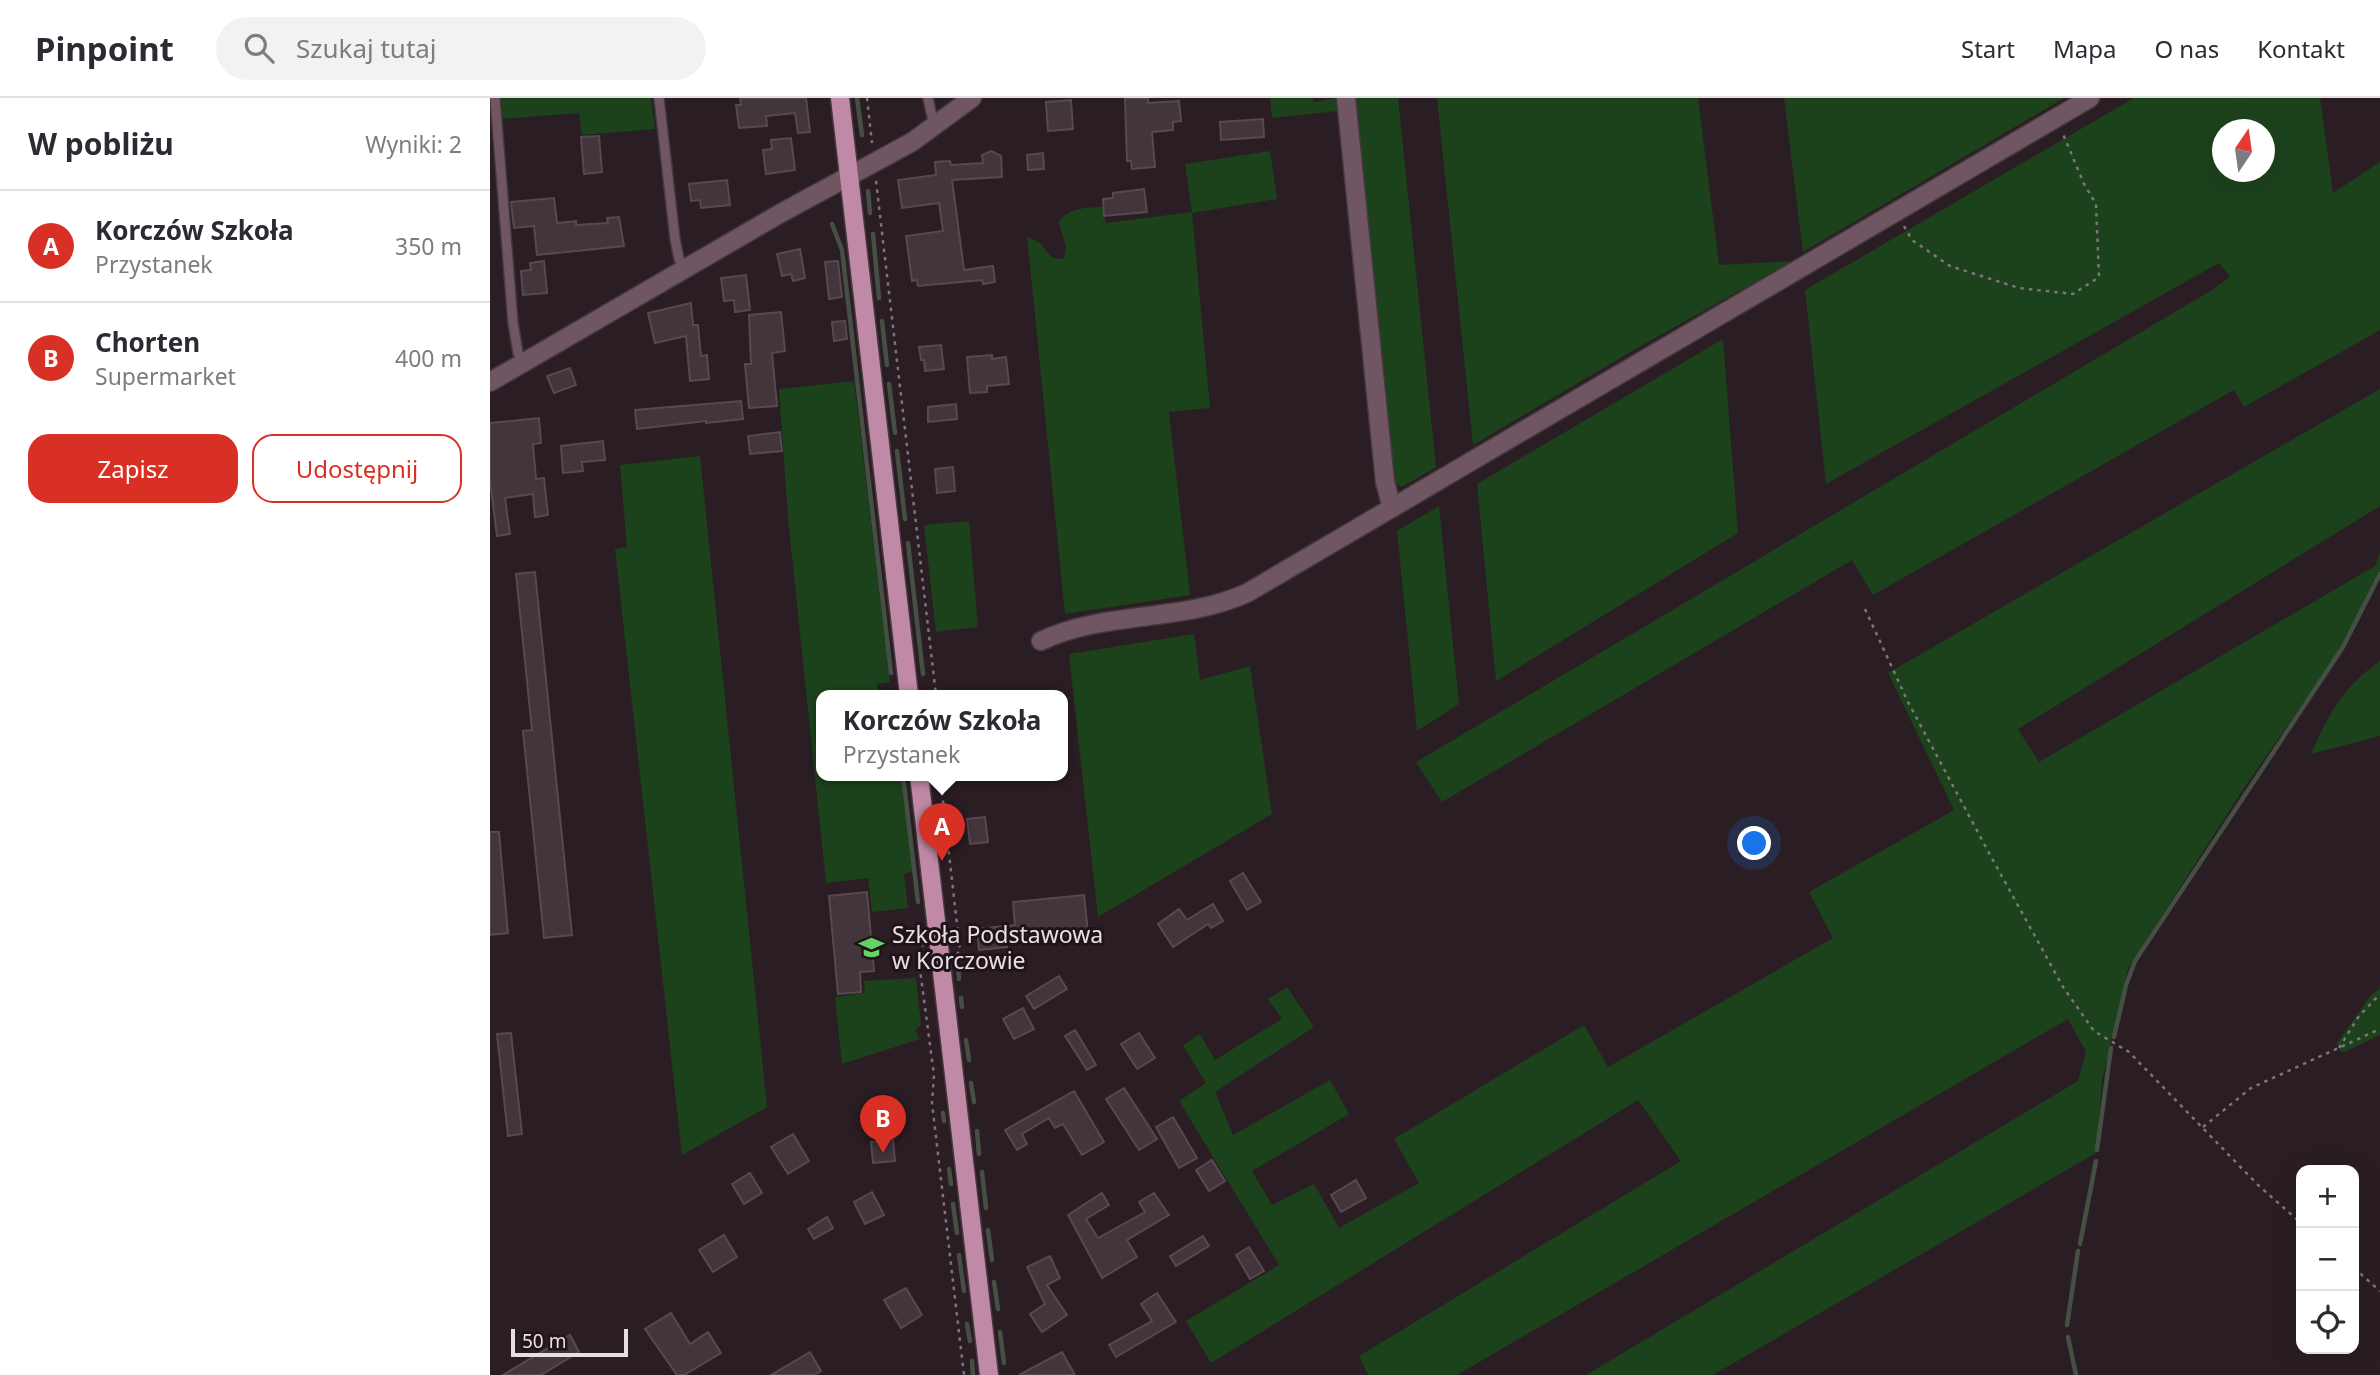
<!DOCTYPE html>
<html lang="pl">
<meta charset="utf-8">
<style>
:root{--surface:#fff;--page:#f2f2f3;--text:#2b2b33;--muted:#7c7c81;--line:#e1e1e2;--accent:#d93025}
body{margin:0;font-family:"Noto Sans",sans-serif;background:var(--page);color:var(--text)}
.controls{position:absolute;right:21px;bottom:21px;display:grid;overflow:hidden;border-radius:14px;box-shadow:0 7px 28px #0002}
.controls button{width:63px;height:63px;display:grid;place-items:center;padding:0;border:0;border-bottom:2px solid var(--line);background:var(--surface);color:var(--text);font:35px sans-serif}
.compass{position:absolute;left:1722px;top:21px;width:63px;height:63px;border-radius:50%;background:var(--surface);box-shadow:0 7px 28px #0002;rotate:13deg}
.scale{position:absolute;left:21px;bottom:18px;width:117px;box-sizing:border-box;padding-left:7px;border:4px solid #e8dfe3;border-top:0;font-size:19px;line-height:24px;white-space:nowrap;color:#e8dfe3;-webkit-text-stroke:5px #20141a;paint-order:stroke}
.you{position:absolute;left:1265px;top:746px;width:24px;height:24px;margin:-18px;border:5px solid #fff;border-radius:50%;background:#1a73e8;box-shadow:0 0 0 10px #1a73e833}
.badge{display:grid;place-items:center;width:46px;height:46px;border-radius:50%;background:var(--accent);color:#fff;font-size:23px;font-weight:700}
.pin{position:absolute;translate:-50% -58px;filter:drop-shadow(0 2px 4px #0008)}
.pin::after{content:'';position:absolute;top:37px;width:24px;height:21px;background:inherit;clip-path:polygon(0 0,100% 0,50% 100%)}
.popup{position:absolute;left:326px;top:592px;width:252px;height:91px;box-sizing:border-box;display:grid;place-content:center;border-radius:14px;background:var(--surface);filter:drop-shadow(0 2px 5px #0005);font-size:23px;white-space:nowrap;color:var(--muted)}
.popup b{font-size:26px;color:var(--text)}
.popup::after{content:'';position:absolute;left:50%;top:100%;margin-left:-14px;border:14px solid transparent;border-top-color:var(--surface)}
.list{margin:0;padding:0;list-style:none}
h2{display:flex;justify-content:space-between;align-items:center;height:91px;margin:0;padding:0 28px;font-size:30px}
h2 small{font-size:23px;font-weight:400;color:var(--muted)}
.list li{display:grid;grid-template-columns:46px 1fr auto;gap:21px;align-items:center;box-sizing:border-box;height:112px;padding:0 28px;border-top:2px solid var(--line)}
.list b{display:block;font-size:26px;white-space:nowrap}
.list p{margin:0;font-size:23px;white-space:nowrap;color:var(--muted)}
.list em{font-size:23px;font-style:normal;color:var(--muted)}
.actions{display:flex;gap:14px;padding:21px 28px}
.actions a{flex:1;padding:16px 0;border:2px solid var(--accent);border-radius:21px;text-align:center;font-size:24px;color:var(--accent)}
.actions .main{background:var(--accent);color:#fff}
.icon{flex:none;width:38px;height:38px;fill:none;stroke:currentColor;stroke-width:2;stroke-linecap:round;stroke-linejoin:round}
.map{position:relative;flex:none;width:1890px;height:1277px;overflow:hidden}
header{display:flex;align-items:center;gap:42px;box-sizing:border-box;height:98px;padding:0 35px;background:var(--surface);border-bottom:2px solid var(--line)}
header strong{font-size:33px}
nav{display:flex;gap:38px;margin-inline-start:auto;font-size:24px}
.search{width:490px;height:63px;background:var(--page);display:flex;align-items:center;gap:18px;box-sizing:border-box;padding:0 24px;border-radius:38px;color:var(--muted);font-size:26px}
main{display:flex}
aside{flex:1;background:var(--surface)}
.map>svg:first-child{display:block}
.green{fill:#1c421c;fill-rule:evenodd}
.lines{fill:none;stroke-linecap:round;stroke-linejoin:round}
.stream{stroke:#464f44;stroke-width:4.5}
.building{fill:#42353c;stroke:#584950;stroke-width:2}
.lane-casing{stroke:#45383f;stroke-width:12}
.street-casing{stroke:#45383f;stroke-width:21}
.primary-casing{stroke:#45383f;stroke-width:21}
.path{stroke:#7f747a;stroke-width:2.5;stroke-dasharray:3.5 5;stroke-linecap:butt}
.lane{stroke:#705663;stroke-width:9}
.street{stroke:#705663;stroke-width:18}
.primary{stroke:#c08aa6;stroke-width:18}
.labels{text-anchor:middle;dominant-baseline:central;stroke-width:6;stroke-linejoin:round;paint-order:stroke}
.poi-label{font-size:23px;fill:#e8dfe3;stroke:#20141a;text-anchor:start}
</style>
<header>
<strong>Pinpoint</strong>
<div class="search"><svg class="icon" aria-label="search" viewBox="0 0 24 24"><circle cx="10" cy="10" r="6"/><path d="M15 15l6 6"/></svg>Szukaj tutaj</div>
<nav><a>Start</a><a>Mapa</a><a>O nas</a><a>Kontakt</a></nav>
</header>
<main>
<aside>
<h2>W pobliżu<small>Wyniki: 2</small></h2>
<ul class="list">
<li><span class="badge">A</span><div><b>Korczów Szkoła</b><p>Przystanek</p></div><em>350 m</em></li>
<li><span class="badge">B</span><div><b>Chorten</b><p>Supermarket</p></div><em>400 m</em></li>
</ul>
<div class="actions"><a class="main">Zapisz</a><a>Udostępnij</a></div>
</aside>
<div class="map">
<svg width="1890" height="1277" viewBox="0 0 1890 1277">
<rect width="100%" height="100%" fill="#2a1d24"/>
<g class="green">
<path d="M 11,0 L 161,0 L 165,31 L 92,37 L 89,15 L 13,21 Z"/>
<path d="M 780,0 L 822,0 L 824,4 L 846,0 L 848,13 L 782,20 Z"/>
<path d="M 865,0 L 908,0 L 946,369 L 912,389 L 903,384 Z"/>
<path d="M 947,0 L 1208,0 L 1229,167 L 1303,163 L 1149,249 L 983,347 Z"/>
<path d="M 1294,0 L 1574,0 L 1313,154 Z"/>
<path d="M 1644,0 L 1830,0 L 1843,95 L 1890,64 L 1890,232 L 1754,309 L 1744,292 L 1383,497 L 1362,462 L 952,704 L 926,664 L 1722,192 L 1740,179 L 1729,165 L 1336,386 L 1315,192 ZM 1732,32 L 1774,32 L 1774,74 L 1732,74 Z"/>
<path d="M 780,53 L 787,101 L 702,115 L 720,310 L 679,314 L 700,497 L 575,516 L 537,138 L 550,145 L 562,160 L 574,161 L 576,149 L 569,124 C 577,110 599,109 613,109 L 616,125 L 702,114 L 695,66 Z"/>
<path d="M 1233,241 L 1248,435 L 1006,583 L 987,386 Z"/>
<path d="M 364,283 L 400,584 L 387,586 L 388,595 L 401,594 L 402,597 L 331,597 L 331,677 L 411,677 L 423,773 L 414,776 L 418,810 L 382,814 L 378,780 L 336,785 L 298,420 L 289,291 Z"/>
<path d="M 1890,291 L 1890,408 L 1528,631 L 1549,664 L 1885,468 L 1890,454 L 1890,473 L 1850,552 L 1752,693 L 1638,870 L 1612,983 L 1606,1055 L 1223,1277 L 1096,1277 L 1588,983 L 1596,954 L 1578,921 L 967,1277 L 878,1277 L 869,1258 L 1191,1063 L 1148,1002 L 721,1265 L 696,1223 L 789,1167 L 689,1003 L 716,985 L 693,947 L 710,936 L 725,962 L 792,921 L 778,901 L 797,889 L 824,929 L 725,994 L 743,1037 L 840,982 L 859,1016 L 762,1073 L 782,1107 L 824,1086 L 849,1130 L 929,1085 L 904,1041 L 1094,927 L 1118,969 L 1343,840 L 1319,794 L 1464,712 L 1398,575 Z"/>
<path d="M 210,358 L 277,1009 L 192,1057 L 125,451 L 137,449 L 130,367 Z"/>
<path d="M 949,408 L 969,606 L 927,633 L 907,433 Z"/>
<path d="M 479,423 L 488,529 L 446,534 L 434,427 Z"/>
<path d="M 704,536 L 710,582 L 760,568 L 782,716 L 608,819 L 579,556 Z"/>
<path d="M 1890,563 L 1890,638 L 1821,656 C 1839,615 1852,590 1890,563 Z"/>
<path d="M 426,880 L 431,927 L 425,932 L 430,941 L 352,966 L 345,899 L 375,895 L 374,883 Z"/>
<path d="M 1890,890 L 1890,937 L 1852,955 L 1847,945 L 1881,897 Z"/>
</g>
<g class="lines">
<g class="stream">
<path d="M 367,0 L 372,37"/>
<path d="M 378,93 L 380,115"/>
<path d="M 342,126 L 352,152 L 401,575"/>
<path d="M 383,136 L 389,200"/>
<path d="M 392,223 L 397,267"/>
<path d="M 399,286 L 405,335"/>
<path d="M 407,353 L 415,421"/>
<path d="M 418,445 L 433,576"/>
<path d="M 413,677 L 428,804"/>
<path d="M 432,832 L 433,847"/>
<path d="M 468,867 L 469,881"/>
<path d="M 471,900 L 472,909"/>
<path d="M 1624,939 L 1636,887 L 1645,863 L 1853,549 L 1890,476"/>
<path d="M 476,942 L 479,962"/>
<path d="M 481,985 L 484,1004"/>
<path d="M 453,1015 L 454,1023"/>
<path d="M 487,1033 L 489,1056"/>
<path d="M 1607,1052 L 1621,950"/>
<path d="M 459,1071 L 461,1086"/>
<path d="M 492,1074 L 496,1110"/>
<path d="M 463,1106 L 467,1135"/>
<path d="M 498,1132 L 502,1162"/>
<path d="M 1590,1146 L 1606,1063"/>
<path d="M 469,1157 L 474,1193"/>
<path d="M 504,1184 L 508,1211"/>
<path d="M 477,1226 L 480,1243"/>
<path d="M 1577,1227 L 1588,1153"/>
<path d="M 510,1234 L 514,1265"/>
<path d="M 1578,1239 L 1586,1277"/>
<path d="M 482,1263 L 483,1277"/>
</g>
</g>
<g class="building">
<path d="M 250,0 L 316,0 L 320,34 L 308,35 L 305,15 L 276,18 L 277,28 L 249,30 L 246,7 L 251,7 Z"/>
<path d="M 635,0 L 658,0 L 658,5 L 689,3 L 691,23 L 683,24 L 683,32 L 662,34 L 665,69 L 642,71 L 641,63 L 637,63 Z"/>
<path d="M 581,2 L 583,31 L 558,33 L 556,4 Z"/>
<path d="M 773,21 L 774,39 L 731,42 L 730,24 Z"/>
<path d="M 109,38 L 112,74 L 94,76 L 91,39 Z"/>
<path d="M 301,40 L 305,72 L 276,76 L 273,52 L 282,51 L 281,42 Z"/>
<path d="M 501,53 L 511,58 L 512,79 L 462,82 L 474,172 L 503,168 L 505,184 L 493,186 L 492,182 L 428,188 L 427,182 L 422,183 L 416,138 L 453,133 L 449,105 L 412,110 L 408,82 L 446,77 L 445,64 L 460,63 L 461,67 L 493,65 L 492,57 Z"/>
<path d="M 553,55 L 554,71 L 538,72 L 537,57 Z"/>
<path d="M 237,82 L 240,107 L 211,110 L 210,102 L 201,103 L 199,86 Z"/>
<path d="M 654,91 L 657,114 L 614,118 L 613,101 L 623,100 L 623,95 Z"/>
<path d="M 64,100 L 67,125 L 86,123 L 86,127 L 118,125 L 117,120 L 129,119 L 134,148 L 47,157 L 44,128 L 24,130 L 21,104 Z"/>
<path d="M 310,151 L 315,180 L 303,183 L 301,176 L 292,178 L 287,156 Z"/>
<path d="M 54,163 L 57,195 L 33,197 L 31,173 L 41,172 L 40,165 Z"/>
<path d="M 348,163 L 352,199 L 339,201 L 335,164 Z"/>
<path d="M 256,177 L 260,212 L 245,214 L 244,202 L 234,203 L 231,180 Z"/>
<path d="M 201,205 L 203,227 L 208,227 L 211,258 L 217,257 L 219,281 L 200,283 L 196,238 L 165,245 L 158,215 Z"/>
<path d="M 291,214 L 295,253 L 282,255 L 287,308 L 259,310 L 255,266 L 261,266 L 259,217 Z"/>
<path d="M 355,223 L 357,241 L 344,243 L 342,224 Z"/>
<path d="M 451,247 L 454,271 L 435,273 L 434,262 L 431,262 L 429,249 Z"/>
<path d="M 502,257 L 502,261 L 516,259 L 519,286 L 497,288 L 497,294 L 480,295 L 477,259 Z"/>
<path d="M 80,270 L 86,287 L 64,295 L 57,278 Z"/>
<path d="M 251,303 L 253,321 L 216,325 L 216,323 L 147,331 L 145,312 Z"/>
<path d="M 466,306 L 467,321 L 438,324 L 438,309 Z"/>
<path d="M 49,320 L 51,345 L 43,346 L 46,381 L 54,380 L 58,417 L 45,419 L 43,396 L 15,400 L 20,436 L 7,438 L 0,383 L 0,325 Z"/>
<path d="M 290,334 L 292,353 L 260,356 L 258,338 Z"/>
<path d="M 113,343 L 115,362 L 92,364 L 93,373 L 73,375 L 71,348 Z"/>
<path d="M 463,369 L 465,393 L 447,395 L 445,371 Z"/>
<path d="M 45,474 L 82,837 L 54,840 L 33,633 L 42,632 L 26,476 Z"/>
<path d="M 495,719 L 498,744 L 480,746 L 477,721 Z"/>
<path d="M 0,734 L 9,734 L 18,835 L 0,837 Z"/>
<path d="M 753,775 L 771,804 L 757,812 L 740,783 Z"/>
<path d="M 377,794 L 384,873 L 370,874 L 371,894 L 348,896 L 339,798 Z"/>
<path d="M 594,797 L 598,835 L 517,845 L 517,849 L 489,852 L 487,831 L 525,827 L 523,804 Z"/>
<path d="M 723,806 L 733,823 L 721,830 L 718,826 L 683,849 L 668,826 L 689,811 L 697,822 Z"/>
<path d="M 569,878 L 577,891 L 544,911 L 536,898 Z"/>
<path d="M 533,910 L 544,931 L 524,941 L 513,921 Z"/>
<path d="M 585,932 L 606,967 L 597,972 L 575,938 Z"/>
<path d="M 21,935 L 32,1036 L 18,1038 L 7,936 Z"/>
<path d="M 649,935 L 665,960 L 647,971 L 631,946 Z"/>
<path d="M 634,990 L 667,1041 L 649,1052 L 616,1001 Z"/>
<path d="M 584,993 L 614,1044 L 592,1057 L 573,1026 L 565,1030 L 559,1020 L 532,1036 L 537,1046 L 527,1052 L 515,1032 Z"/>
<path d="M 683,1019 L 707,1060 L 689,1070 L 666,1029 Z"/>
<path d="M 303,1036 L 319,1063 L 298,1076 L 281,1049 Z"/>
<path d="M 403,1042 L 405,1063 L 383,1065 L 381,1044 Z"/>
<path d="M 722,1062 L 735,1083 L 719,1093 L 706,1072 Z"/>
<path d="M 260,1075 L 272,1095 L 254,1106 L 242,1086 Z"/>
<path d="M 866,1082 L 876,1100 L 851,1114 L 841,1097 Z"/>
<path d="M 382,1094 L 394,1117 L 375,1126 L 364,1104 Z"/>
<path d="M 612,1095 L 619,1107 L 596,1121 L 608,1140 L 655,1114 L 649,1104 L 664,1095 L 679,1117 L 637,1142 L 647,1159 L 612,1180 L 578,1117 Z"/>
<path d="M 337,1119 L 343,1130 L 324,1141 L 318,1131 Z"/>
<path d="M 234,1137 L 247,1159 L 223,1174 L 209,1152 Z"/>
<path d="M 713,1138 L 719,1148 L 686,1168 L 680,1158 Z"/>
<path d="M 759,1149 L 774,1173 L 760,1181 L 746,1157 Z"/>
<path d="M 560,1158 L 570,1180 L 557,1187 L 577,1217 L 552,1234 L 540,1216 L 555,1206 L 537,1169 Z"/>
<path d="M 416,1190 L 432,1217 L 411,1230 L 394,1202 Z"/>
<path d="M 667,1195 L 686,1224 L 626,1259 L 619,1247 L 662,1223 L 651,1206 Z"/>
<path d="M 181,1215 L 200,1246 L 218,1234 L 231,1255 L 194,1277 L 187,1277 L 155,1231 Z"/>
<path d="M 80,1237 L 89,1254 L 51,1277 L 13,1277 Z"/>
<path d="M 320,1254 L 331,1273 L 324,1277 L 281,1277 Z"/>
<path d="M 572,1254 L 585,1277 L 529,1277 Z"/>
</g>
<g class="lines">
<defs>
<g id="lane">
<path d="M 5,0 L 23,225 L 28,255 L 34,265"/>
<path d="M 169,0 L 185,141 L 189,161 L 195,171"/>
<path d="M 438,0 L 444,28"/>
</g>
<g id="street">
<path d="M 856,0 L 895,384 L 902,410"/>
<path d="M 0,284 L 291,115 L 422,44 L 482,0"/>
<path d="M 551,543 C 616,512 691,525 757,495 L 1600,0"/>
</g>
<g id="primary">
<path d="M 350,0 L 419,597"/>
<path d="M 429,677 L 499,1277"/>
</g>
</defs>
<use href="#lane" class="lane-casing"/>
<use href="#street" class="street-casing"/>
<use href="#primary" class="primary-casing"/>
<g class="path">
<path d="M 377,0 L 382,45"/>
<path d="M 386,83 L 446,597"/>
<path d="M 1414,128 L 1422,142 L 1460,168 L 1529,190 L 1583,196 L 1609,179 L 1606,106 L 1594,86 L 1573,36"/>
<path d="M 1375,511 L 1418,604 L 1499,755 L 1573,889 L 1604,933 L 1639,954 L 1768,1087 L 1811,1125"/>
<path d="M 453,677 L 452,694 L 470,853 L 467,856"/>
<path d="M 433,862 L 429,864 L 444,977 L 442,1005 L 474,1277"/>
<path d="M 1849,950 L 1869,918 L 1890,896"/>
<path d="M 1713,1029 L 1761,990 L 1890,931"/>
<path d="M 1864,1170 L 1890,1193"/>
</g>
<use href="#lane" class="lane"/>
<use href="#street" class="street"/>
<use href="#primary" class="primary"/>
</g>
<defs>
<symbol id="school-bare" viewBox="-9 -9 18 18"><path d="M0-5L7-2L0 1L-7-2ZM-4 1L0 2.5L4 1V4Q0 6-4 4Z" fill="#65d467" stroke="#20141a" stroke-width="2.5" paint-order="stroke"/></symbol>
</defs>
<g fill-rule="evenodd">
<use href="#school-bare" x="364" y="832" width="35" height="35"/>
</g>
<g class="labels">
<g class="poi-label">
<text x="402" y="836">Szkoła Podstawowa<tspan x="402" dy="26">w Korczowie</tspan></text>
</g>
</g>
</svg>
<div class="controls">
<button>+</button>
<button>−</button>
<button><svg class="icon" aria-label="locate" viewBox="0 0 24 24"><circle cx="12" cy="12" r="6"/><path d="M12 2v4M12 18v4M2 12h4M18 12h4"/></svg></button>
</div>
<svg class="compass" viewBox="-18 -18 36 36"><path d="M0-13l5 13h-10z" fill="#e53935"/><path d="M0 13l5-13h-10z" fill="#7c7c81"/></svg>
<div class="scale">50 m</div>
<div class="you"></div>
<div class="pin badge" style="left:452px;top:763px">A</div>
<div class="popup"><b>Korczów Szkoła</b>Przystanek</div>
<div class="pin badge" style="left:393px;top:1055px">B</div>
</div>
</main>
